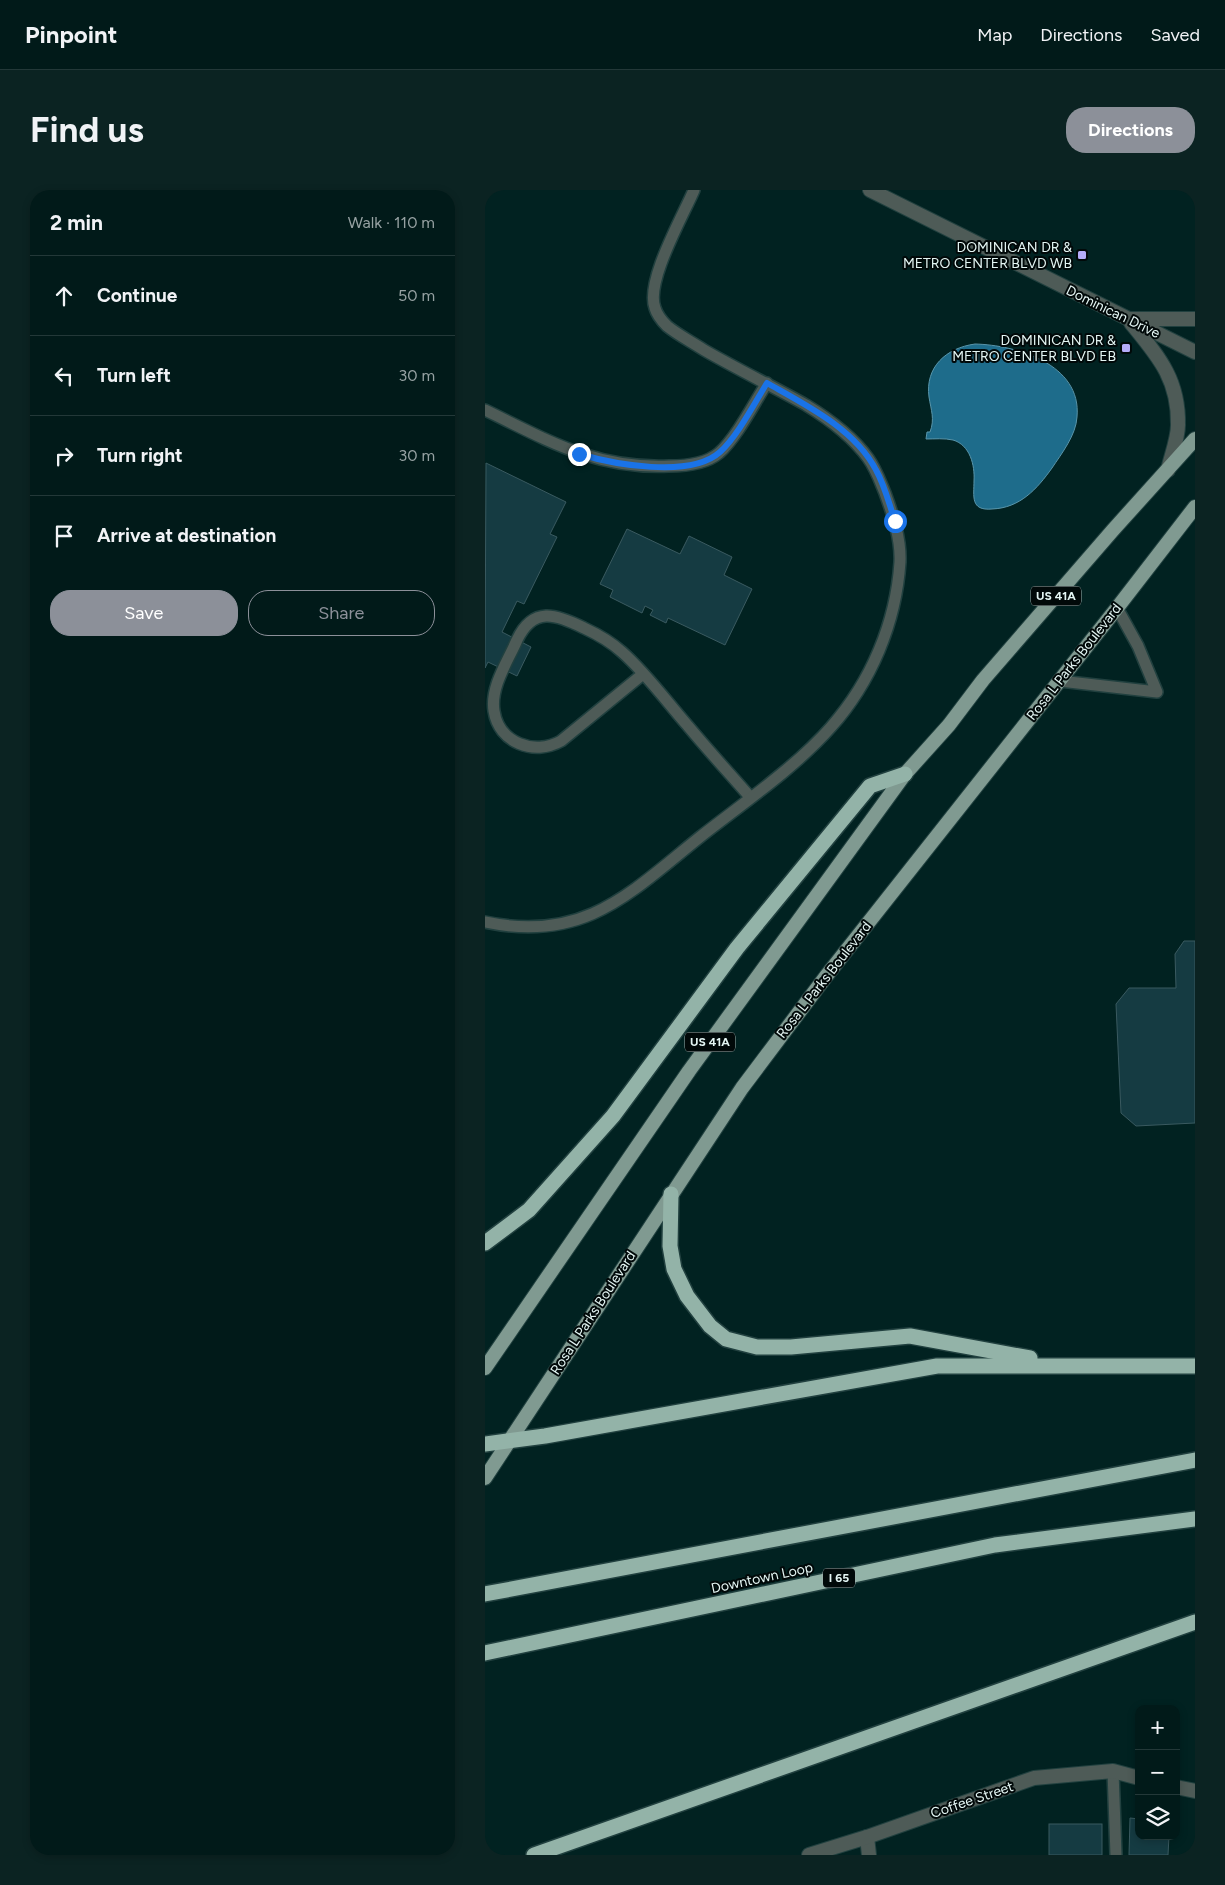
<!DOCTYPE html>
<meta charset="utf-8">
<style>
:root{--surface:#011a19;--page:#0b2322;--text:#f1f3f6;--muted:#96a1a2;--line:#233838;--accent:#8c9099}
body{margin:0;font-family:Figtree,sans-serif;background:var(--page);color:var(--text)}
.controls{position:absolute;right:15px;bottom:15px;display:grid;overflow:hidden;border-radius:10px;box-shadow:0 2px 8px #0003}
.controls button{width:45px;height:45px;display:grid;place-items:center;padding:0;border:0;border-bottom:1px solid var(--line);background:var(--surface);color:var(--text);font:25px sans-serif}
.stop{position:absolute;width:15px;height:15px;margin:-11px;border:4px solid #1a73e8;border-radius:50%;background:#fff}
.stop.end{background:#1a73e8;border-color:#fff;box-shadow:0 1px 5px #0008}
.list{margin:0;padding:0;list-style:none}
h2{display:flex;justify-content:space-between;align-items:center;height:65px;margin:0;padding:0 20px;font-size:21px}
h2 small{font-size:16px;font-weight:400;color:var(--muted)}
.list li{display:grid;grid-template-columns:32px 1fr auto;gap:15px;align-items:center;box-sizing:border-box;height:80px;padding:0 20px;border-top:1px solid var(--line)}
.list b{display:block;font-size:19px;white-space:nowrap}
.list em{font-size:16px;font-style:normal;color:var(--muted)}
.actions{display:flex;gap:10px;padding:15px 20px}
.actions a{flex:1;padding:11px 0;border:1px solid var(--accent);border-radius:20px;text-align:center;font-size:18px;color:var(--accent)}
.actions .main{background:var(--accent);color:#fff}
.icon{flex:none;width:28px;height:28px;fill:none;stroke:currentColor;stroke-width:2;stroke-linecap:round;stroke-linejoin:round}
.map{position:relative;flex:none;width:710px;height:1665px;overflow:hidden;border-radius:20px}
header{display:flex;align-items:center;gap:30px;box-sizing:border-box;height:70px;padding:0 25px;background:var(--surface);border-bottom:1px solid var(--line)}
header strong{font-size:24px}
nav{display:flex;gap:28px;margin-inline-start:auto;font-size:18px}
.intro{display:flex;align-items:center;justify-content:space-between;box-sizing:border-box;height:120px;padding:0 30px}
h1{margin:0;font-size:35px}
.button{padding:12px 22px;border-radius:20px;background:var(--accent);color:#fff;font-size:18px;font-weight:700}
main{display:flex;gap:30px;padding:0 30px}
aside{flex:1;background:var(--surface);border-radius:20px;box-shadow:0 2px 8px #0003}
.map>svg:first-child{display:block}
.water{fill:#1e6c8b;stroke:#5995aa}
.building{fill:#153b42;stroke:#3a5a60}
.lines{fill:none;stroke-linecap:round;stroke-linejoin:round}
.service-casing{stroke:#21403f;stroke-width:14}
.minor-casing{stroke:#21403f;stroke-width:16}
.tertiary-casing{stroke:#21403f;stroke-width:16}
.primary-casing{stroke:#21403f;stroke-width:16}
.motorway-casing{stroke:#21403f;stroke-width:18}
.service{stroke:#4e5b57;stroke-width:11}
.minor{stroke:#4e5b57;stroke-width:14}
.tertiary{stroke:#4e5b57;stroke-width:14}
.primary{stroke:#809a91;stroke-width:14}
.motorway{stroke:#93b3a8;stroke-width:15}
.route{stroke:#1a73e8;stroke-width:6}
.poi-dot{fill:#b4acf9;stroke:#010909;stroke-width:2}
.labels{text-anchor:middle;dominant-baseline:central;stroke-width:4;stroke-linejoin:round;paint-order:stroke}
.shield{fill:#010909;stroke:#a0afae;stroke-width:1}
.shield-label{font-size:12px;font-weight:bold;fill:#e4f6f4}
.poi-label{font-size:14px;fill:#e4f6f4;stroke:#010909;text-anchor:end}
.street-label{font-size:14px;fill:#e4f6f4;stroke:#010909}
</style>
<header>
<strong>Pinpoint</strong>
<nav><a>Map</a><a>Directions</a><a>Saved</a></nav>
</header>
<div class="intro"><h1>Find us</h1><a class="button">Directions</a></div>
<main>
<aside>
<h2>2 min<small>Walk · 110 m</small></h2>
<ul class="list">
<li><svg class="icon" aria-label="ahead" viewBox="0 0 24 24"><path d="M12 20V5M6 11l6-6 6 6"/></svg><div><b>Continue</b></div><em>50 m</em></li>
<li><svg class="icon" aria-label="left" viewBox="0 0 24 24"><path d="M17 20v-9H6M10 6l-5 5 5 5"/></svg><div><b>Turn left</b></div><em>30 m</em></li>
<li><svg class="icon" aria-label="right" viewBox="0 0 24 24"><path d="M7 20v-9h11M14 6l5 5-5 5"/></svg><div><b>Turn right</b></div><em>30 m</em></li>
<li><svg class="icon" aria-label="arrive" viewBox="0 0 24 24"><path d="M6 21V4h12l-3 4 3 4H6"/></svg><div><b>Arrive at destination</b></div></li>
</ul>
<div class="actions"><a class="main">Save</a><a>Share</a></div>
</aside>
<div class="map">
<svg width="710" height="1665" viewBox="0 0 710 1665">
<rect width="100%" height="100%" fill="#012221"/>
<path class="water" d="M 490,154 C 531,155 597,174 592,227 C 591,245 577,263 567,278 C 552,299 535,318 507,319 C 485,321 489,306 489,291 C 490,275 485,255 468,250 C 459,248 450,249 441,249 L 442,242 L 445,242 C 450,229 446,220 444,207 C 440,177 461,158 490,154 Z"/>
<g class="building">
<path d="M 1,273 L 81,312 L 65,344 L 72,347 L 39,414 L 32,411 L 17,442 L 46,457 L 32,486 L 3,472 L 0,478 Z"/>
<path d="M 142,339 L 195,364 L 204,346 L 247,367 L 239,385 L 267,399 L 240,455 L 183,428 L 181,433 L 165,425 L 168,420 L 160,416 L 157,423 L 125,407 L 128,400 L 115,394 Z"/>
<path d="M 699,751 L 710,751 L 710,933 L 651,936 L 636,923 L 631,814 L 644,798 L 691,798 L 690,764 Z"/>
<path d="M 645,1628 L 654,1629 L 654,1646 L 684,1646 L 683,1665 L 644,1665 Z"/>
<rect x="564" y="1634" width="53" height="31"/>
</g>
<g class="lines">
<defs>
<g id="service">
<path d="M 0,220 C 64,251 110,279 184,276 C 201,276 221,274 234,263 C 252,247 269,213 282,193"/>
<path d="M 158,484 L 76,551 C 49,566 14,553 9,521 C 5,497 23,471 32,450 C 48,416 71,424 99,438 C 112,444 126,452 137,462 C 160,482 182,512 203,536 C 223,560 244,583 265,607"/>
<path d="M 575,491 L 672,502 L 653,456 L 632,418"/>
<path d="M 0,732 C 99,753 144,704 215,647 C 257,614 311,577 346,537 C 386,492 411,433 415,372 C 416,349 408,325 400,303 C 395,291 391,279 383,268 C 367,246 344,229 321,215 C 287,196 252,179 219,160 C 207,152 193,145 182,136 C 177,131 172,125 170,118 C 160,92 198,26 209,0"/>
<path d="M 628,1581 L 631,1665"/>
</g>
<g id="minor">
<path d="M 691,1597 L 710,1601"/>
<path d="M 382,1647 L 384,1665"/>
<path d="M 324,1665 L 382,1647 L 549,1588 L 628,1581 L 654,1588"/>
</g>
<g id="tertiary">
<path d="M 385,0 L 710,162"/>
<path d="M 645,129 L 710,129"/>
<path d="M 646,133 C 673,166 694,189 693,235 C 693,249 686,266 683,280"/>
</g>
<g id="primary">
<path d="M 0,1178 L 204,881 L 420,584 L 464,535 L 498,490 L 628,340 L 710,249"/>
<path d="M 0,1288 L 257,898 L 342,785 L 632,418 L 710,317"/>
</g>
<g id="motorway">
<path d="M 186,1004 L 185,1056 L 189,1079 L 202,1106 L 225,1136 L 241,1149 L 272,1157 L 306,1157 L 425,1146 L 545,1168"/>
<path d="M 0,1053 L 44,1020 L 128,926 L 252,758 L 385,596 L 420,584"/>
<path d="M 0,1254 L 60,1246 L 452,1176 L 710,1176"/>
<path d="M 0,1404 L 710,1270"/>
<path d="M 0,1463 L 510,1355 L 710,1329"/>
<path d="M 49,1665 L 710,1432"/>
</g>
</defs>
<use href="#service" class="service-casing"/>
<use href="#minor" class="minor-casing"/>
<use href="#tertiary" class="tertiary-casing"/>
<use href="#primary" class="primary-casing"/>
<use href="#motorway" class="motorway-casing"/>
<use href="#service" class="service"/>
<use href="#minor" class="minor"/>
<use href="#tertiary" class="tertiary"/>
<use href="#primary" class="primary"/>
<use href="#motorway" class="motorway"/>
</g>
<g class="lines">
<path class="route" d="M 94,264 C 128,274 205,289 235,262 C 252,247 269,214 282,193 C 321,215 370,239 391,280 C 400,296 404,314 410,331"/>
</g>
<g class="poi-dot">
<rect x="592" y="60" width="10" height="10" rx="2.5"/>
<rect x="636" y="153" width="10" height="10" rx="2.5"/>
</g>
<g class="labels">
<g class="shield">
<rect x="546" y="396.5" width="50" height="19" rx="4"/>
<rect x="200" y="842.5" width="50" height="19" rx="4"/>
<rect x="338" y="1378.5" width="32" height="19" rx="4"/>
</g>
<g class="shield-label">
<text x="571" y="406">US 41A</text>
<text x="225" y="852">US 41A</text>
<text x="354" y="1388">I 65</text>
</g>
<g class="poi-label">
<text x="587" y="57">DOMINICAN DR &amp;<tspan x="587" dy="16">METRO CENTER BLVD WB</tspan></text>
<text x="631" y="150">DOMINICAN DR &amp;<tspan x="631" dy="16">METRO CENTER BLVD EB</tspan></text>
</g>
<g class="street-label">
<text transform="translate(628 122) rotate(26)">Dominican Drive</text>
<text transform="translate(589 472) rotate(-52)">Rosa L Parks Boulevard</text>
<text transform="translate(339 790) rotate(-52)">Rosa L Parks Boulevard</text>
<text transform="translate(108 1123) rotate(-57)">Rosa L Parks Boulevard</text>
<text transform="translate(277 1388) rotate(-12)">Downtown Loop</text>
<text transform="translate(487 1610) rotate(-19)">Coffee Street</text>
</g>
</g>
</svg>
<div class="controls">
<button>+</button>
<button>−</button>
<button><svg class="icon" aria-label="layers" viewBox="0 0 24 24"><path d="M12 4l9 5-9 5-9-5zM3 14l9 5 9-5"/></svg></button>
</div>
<div class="stop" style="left:410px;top:331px"></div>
<div class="stop end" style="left:94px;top:264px"></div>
</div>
</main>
